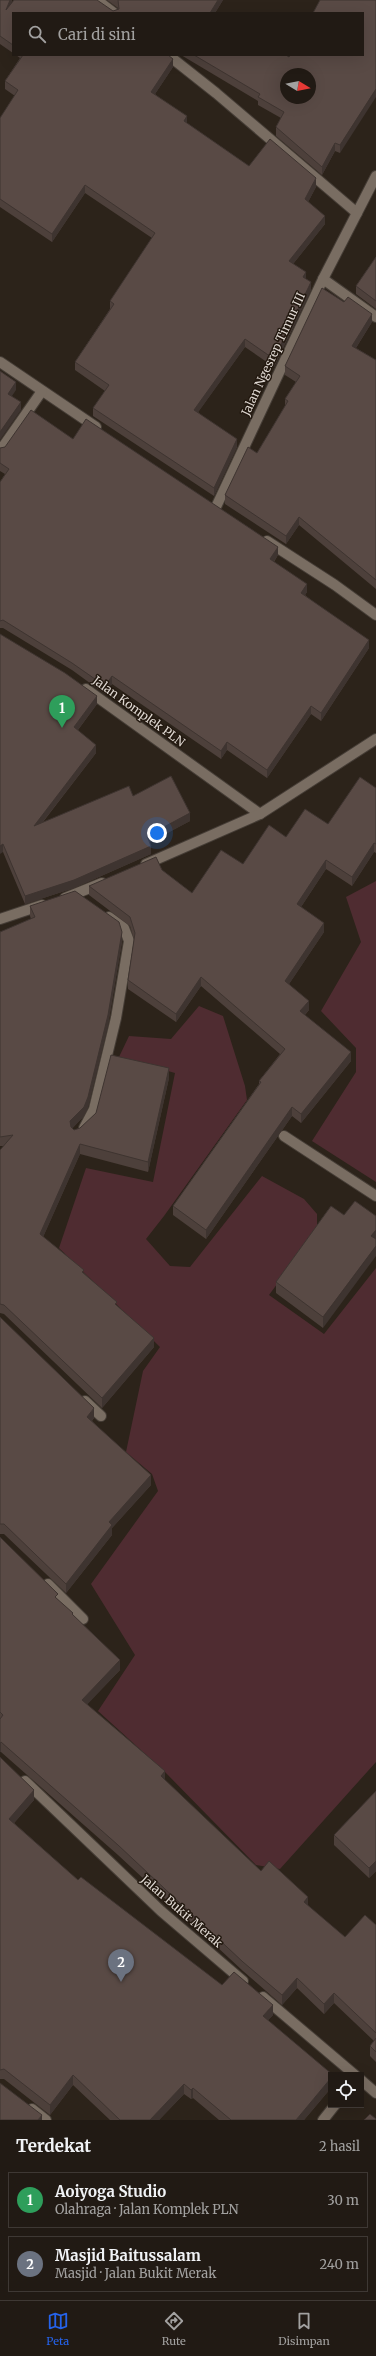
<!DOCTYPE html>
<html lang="id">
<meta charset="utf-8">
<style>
:root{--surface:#211a14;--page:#29231d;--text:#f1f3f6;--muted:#a2a1a0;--line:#3e3834;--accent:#2563eb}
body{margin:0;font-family:Merriweather,serif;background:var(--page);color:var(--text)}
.controls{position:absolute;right:12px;bottom:12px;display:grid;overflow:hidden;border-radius:0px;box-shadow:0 4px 16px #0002}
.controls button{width:36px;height:36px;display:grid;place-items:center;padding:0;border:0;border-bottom:1px solid var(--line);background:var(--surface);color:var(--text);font:20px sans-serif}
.compass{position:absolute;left:280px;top:68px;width:36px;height:36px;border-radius:50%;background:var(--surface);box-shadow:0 4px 16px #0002;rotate:100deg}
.you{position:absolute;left:157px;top:833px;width:14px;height:14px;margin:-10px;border:3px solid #fff;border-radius:50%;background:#1a73e8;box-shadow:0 0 0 6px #1a73e833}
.badge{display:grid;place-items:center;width:26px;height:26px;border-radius:50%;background:var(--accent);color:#fff;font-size:13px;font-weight:700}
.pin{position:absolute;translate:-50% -33px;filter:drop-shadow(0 1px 2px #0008)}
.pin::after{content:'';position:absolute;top:21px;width:14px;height:12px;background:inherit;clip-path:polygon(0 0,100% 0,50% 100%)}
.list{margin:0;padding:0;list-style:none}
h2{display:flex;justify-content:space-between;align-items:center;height:52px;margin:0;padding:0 16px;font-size:17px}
h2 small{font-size:13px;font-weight:400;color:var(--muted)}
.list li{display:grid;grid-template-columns:26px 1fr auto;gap:12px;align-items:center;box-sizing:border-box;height:56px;margin:0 8px 8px;padding:0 8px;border:1px solid var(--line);border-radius:0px}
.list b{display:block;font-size:15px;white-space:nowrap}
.list p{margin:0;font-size:13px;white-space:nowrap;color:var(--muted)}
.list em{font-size:13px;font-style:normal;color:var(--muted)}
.icon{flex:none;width:22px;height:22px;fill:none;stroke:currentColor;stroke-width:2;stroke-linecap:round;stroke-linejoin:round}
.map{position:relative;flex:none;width:376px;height:2120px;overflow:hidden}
.search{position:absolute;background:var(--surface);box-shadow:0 4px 16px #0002;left:12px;right:12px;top:12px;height:44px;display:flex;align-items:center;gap:10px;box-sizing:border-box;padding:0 14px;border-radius:0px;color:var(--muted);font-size:15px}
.sheet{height:180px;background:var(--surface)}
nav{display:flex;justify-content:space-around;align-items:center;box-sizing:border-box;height:56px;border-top:1px solid var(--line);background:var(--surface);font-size:11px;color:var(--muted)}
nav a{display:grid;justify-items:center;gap:2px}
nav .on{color:var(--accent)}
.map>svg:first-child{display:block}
.green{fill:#4f2c31}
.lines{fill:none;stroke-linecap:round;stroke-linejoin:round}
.street-casing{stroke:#453d36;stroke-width:12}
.street{stroke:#796d62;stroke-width:10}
.wall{fill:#4d403b}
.shaded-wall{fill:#3e3430}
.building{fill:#594a45;stroke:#3e3430;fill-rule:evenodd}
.labels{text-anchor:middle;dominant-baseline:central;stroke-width:3;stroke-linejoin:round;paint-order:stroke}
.street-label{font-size:12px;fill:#ded7d1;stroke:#231910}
</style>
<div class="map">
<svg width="376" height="2120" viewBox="0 0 376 2120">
<rect width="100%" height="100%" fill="#2c231a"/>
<g class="green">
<path d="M 376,881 L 376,1182 L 312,1141 L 356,1072 L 356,1048 L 321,1011 L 361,942 L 346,897 Z"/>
<path d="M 199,1006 L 223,1016 L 245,1086 L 247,1100 L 164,1216 L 146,1239 L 170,1266 L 190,1267 L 262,1176 L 304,1199 L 317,1214 L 317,1230 L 269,1295 L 324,1334 L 376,1268 L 376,1762 L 280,1869 L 256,1865 L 165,1772 L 98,1711 L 135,1655 L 91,1584 L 158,1491 L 152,1474 L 126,1452 L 143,1371 L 160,1347 L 59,1248 L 86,1168 L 153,1182 L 175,1073 L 119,1057 L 129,1036 L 171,1039 Z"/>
</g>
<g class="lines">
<defs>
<g id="street">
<path d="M 97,0 L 114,13"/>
<path d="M 168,55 L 216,93 L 357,213"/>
<path d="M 323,279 L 376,317"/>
<path d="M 0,362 L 96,427"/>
<path d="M 0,451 L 42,391"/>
<path d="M 216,507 L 323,279 L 376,176"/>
<path d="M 267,541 L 335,585 L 376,615"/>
<path d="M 86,689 L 260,814"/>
<path d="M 146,864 L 260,814 L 376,739"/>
<path d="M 65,898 L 102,883"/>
<path d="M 0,919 L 42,905"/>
<path d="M 84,1128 L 94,1109 L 116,1018 L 129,941 L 124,928 L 109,917"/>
<path d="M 284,1136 L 376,1196"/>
<path d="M 85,1401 L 101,1416"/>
<path d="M 48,1584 L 83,1619"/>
<path d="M 25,1781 L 161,1911 L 243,1981"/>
<path d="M 263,1997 L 355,2075"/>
<path d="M 361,2080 L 376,2093"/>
<path d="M 32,2109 L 46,2120"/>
<path d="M 323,2120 L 335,2105"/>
</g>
</defs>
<use href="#street" class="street-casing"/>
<use href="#street" class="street"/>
</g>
<g class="wall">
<path d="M 0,0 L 12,0 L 11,4 L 113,11 L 118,9 L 118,8 L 107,0 L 223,0 L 215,13 L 13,13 L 13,53 L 0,44 Z"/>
<path d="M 376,0 L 340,153 L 335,151 L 322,175 L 276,136 L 276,127 L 281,118 L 258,105 L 258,101 L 181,55 L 286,55 L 289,57 Z"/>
<path d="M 16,55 L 168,55 L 173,67 L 155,94 L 187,123 L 249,166 L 316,187 L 308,202 L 325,224 L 293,264 L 306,279 L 311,290 L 274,367 L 245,347 L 198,412 L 237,447 L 214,496 L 93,416 L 93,408 L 105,391 L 75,370 L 75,362 L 110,309 L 110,301 L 152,238 L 85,193 L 52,242 L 0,207 L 0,118 L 15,96 L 5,89 L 5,81 L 20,58 Z"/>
<path d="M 376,257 L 376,309 L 356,294 L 356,286 Z"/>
<path d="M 372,322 L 356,348 L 376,360 L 376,589 L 299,525 L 286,544 L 225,504 L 225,495 L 257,453 L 285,406 L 285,399 L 296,382 L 285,375 L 285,366 Z"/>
<path d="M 73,439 L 278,555 L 274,562 L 307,592 L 305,595 L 369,648 L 321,721 L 311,714 L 267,778 L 227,750 L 221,759 L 112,684 L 105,694 L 72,670 L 3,628 L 0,628 L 0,482 L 5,474 L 0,471 L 0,448 Z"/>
<path d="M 0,634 L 97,704 L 78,730 L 96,753 L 43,822 L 133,796 L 190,821 L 150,842 L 151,854 L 74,888 L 25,904 L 3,852 Z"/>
<path d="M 376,788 L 376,853 L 374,852 L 352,886 L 326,869 L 301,907 L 324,932 L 289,984 L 309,1010 L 305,1015 L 351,1061 L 301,1123 L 292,1116 L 206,1239 L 173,1215 L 173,1206 L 259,1084 L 259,1081 L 280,1054 L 201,986 L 176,1022 L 128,989 L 128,980 L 134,939 L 130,926 L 89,895 L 89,886 L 162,870 L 192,893 L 243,864 L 286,837 L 328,824 Z"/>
<path d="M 30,906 L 122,942 L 108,1025 L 88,1107 L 84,1116 L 72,1128 L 74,1130 L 80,1128 L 169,1078 L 148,1172 L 80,1154 L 43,1237 L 84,1273 L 117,1306 L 154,1347 L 102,1408 L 4,1314 L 0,1313 L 0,1150 L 4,1146 L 0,1146 L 0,932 L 31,919 L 30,916 Z"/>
<path d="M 331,1206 L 323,1328 L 276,1293 L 276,1282 Z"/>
<path d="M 0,1317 L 94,1418 L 92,1421 L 151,1485 L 112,1528 L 112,1535 L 66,1593 L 4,1534 L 0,1534 Z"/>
<path d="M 0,1537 L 73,1616 L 120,1670 L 87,1704 L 165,1781 L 261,1871 L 308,1906 L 345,1937 L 376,1925 L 376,2062 L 370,2056 L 370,2046 L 374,2041 L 334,2003 L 324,2014 L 297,1988 L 282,2005 L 243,1971 L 118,1855 L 1,1752 L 0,1752 Z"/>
<path d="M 0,1757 L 34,1800 L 14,1823 L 78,1880 L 222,1985 L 273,2015 L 268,2020 L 331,2075 L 331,2088 L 304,2120 L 219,2120 L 193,2098 L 191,2099 L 184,2094 L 159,2120 L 110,2120 L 73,2085 L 50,2115 L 4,2079 L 0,2079 Z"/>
<path d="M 376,1791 L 376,1871 L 369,1878 L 334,1845 L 334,1835 Z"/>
</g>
<g class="shaded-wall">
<path d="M 10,0 L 12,0 L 6,18 L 6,10 Z"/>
<path d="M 218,0 L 223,0 L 215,13 L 210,13 Z"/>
<path d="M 173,59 L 173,67 L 151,100 L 151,92 Z"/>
<path d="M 376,89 L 376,97 L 340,153 L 340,145 Z"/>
<path d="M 187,116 L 187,124 L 184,121 Z"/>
<path d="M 335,143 L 335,151 L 322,175 L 322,167 Z"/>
<path d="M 316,178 L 316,187 L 305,208 L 305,199 Z"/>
<path d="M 85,185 L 85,193 L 52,242 L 52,234 Z"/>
<path d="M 325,216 L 325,224 L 289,269 L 289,261 Z"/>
<path d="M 306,272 L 306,280 L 303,277 Z"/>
<path d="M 311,282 L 311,290 L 274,367 L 274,359 Z"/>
<path d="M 372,314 L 372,322 L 352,354 L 352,346 Z"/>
<path d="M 245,339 L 245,347 L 194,418 L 194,410 Z"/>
<path d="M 16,382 L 16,390 L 8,402 L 8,394 Z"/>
<path d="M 21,402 L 21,410 L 0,440 L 0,432 Z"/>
<path d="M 237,439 L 237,447 L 214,496 L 214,488 Z"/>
<path d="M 299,517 L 299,525 L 286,544 L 286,536 Z"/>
<path d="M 278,547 L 278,555 L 270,567 L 270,559 Z"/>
<path d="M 307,584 L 307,592 L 301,601 L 301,593 Z"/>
<path d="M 369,640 L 369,648 L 321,721 L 321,713 Z"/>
<path d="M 112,676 L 112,684 L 105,694 L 105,686 Z"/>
<path d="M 97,696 L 97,704 L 74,735 L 74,727 Z"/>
<path d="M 311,706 L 311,714 L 267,778 L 267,770 Z"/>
<path d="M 227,742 L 227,750 L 221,759 L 221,751 Z"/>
<path d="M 96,745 L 96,753 L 34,833 L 34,826 Z"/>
<path d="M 190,813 L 190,821 L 147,844 L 147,836 Z"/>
<path d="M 374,843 L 374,852 L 352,886 L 352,877 Z"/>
<path d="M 3,844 L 3,852 L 0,854 L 0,846 Z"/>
<path d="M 151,846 L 151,854 L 74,888 L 25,904 L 25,896 Z"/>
<path d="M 326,860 L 326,869 L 297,913 L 297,904 Z"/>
<path d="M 324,923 L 324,932 L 285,990 L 285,981 Z"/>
<path d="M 122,932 L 122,942 L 108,1025 L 88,1107 L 84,1116 L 70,1131 L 70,1121 Z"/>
<path d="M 201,977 L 201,986 L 176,1022 L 176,1014 Z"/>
<path d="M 309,1001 L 309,1010 L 300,1020 L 300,1011 Z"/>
<path d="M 351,1052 L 351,1061 L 301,1123 L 301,1114 Z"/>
<path d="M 169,1068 L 169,1078 L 148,1172 L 148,1162 Z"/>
<path d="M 292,1107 L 292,1116 L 206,1239 L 206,1230 Z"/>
<path d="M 80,1144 L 80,1154 L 40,1244 L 40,1234 Z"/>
<path d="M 376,1230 L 376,1241 L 371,1236 Z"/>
<path d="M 376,1246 L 376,1256 L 323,1328 L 323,1317 Z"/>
<path d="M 154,1338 L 154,1347 L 102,1408 L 102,1398 Z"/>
<path d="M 94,1408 L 94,1418 L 87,1426 L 87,1417 Z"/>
<path d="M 151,1475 L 151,1485 L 112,1528 L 112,1535 L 66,1593 L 66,1584 L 109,1522 Z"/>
<path d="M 120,1660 L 120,1670 L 82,1710 L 82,1700 Z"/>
<path d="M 1,1742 L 1,1752 L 0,1752 L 0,1743 Z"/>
<path d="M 165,1771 L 165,1780 L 161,1786 L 161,1776 Z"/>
<path d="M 34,1790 L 34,1800 L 9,1829 L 9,1819 Z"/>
<path d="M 376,1861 L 376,1871 L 369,1878 L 369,1868 Z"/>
<path d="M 308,1897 L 308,1907 L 304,1902 Z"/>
<path d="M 297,1978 L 297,1988 L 282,2005 L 282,1995 Z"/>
<path d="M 334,1993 L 334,2003 L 324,2014 L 324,2004 Z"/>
<path d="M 273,2005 L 273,2015 L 263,2026 L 263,2016 Z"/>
<path d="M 73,2075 L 73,2085 L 50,2115 L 50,2105 Z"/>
<path d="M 331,2078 L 331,2088 L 304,2120 L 296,2120 Z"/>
<path d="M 184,2084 L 184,2094 L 159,2120 L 150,2120 Z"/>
<path d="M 193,2088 L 193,2098 L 191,2099 L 191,2090 Z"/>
<path d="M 42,2115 L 42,2120 L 38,2120 Z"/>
</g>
<g class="building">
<path d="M 0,0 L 10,0 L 6,10 L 14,0 L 97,0 L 113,11 L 119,9 L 118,0 L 218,0 L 210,13 L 13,13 L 13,45 L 0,36 Z"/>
<path d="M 320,0 L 376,0 L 376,89 L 340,145 L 335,143 L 322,167 L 276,127 L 284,112 L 258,97 L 260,94 L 194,55 L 286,55 L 289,57 L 290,55 L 363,55 L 363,13 L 313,13 ZM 286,74 L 310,74 L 310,98 L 286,98 Z"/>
<path d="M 23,55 L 168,55 L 173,59 L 151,92 L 187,116 L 184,121 L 249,166 L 270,139 L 316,178 L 305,199 L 325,216 L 289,261 L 306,272 L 303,277 L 311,282 L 274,359 L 245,339 L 194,410 L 237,439 L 214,488 L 93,408 L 109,385 L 75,362 L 114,304 L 110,301 L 155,233 L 85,185 L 52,234 L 0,199 L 0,118 L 18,90 L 5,81 Z"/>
<path d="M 376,257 L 376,301 L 356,286 Z"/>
<path d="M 322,288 L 344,302 L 348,297 L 372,314 L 352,346 L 376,360 L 376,580 L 299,517 L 286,536 L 225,495 L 248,447 L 257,453 L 288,401 L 285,399 L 300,376 L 285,366 Z"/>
<path d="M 0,371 L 16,382 L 8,394 L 21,402 L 0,432 Z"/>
<path d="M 31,410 L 73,439 L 86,419 L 278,547 L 270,559 L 307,584 L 301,593 L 369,640 L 321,713 L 311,706 L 267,770 L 227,742 L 221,751 L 112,676 L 105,686 L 72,663 L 3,620 L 0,621 L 0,482 L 9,469 L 0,463 L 0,448 L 5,447 Z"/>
<path d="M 0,634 L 65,673 L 97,696 L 74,727 L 96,745 L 34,826 L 129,786 L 133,796 L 171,776 L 190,813 L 147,836 L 151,846 L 74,880 L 25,896 L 3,844 L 0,846 Z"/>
<path d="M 360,777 L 376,788 L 376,844 L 374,843 L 352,877 L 326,860 L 297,904 L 324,923 L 285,981 L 309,1001 L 300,1011 L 351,1052 L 301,1114 L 292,1107 L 206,1230 L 173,1206 L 261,1082 L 259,1081 L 285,1049 L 201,977 L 176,1014 L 128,980 L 135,933 L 130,917 L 89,886 L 156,857 L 162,870 L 192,893 L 221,850 L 243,864 L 269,825 L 286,837 L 305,809 L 328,824 Z"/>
<path d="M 75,891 L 119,922 L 122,932 L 108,1015 L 88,1097 L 84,1107 L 70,1121 L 71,1127 L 74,1130 L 80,1128 L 96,1113 L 111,1055 L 169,1068 L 148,1162 L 80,1144 L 40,1234 L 84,1270 L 82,1272 L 117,1302 L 115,1304 L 154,1338 L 102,1398 L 4,1305 L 0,1304 L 0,1150 L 13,1135 L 0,1137 L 0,932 L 35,917 L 30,906 Z"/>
<path d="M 355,1201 L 376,1216 L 376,1230 L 371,1236 L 376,1239 L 376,1246 L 323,1317 L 276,1282 L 331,1206 L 344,1215 Z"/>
<path d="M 0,1317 L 94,1408 L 87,1417 L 151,1475 L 109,1522 L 112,1525 L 66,1584 L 4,1524 L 0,1524 Z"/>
<path d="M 0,1537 L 58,1594 L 55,1597 L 73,1613 L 72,1614 L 120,1660 L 82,1700 L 165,1771 L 161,1776 L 261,1871 L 269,1861 L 308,1897 L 304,1902 L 345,1937 L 365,1915 L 376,1925 L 376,2033 L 334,1993 L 324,2004 L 297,1978 L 282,1995 L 243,1962 L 118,1845 L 1,1742 L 0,1743 L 0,1719 L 3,1715 L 0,1712 Z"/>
<path d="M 0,1757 L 34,1790 L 9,1819 L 78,1880 L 81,1877 L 222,1985 L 234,1972 L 273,2005 L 263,2016 L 333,2075 L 331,2075 L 331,2078 L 296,2120 L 231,2120 L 193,2088 L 191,2090 L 184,2084 L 150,2120 L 120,2120 L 73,2075 L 50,2105 L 4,2069 L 0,2070 Z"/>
<path d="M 376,1791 L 376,1861 L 369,1868 L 334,1835 Z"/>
<path d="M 376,2038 L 376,2052 L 370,2046 Z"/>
<path d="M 0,2083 L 42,2115 L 38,2120 L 0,2120 Z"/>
<path d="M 370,2114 L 376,2119 L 376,2120 L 364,2120 Z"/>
</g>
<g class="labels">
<g class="street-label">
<text transform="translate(273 354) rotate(-65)">Jalan Ngesrep Timur III</text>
<text transform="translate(139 711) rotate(36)">Jalan Komplek PLN</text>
<text transform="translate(182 1911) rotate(41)">Jalan Bukit Merak</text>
</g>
</g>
</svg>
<div class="controls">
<button><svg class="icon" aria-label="locate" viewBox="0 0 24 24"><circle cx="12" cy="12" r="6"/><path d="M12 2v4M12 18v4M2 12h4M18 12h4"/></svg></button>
</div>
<svg class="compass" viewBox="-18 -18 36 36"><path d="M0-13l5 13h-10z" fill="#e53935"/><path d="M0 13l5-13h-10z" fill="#a2a1a0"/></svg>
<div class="you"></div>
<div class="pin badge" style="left:62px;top:728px;background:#2e9e5b">1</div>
<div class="pin badge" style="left:121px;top:1982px;background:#6b7280">2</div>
<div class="search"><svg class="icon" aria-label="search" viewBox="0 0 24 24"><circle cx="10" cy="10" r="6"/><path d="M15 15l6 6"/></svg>Cari di sini</div>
</div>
<section class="sheet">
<h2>Terdekat<small>2 hasil</small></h2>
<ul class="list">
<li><span class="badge" style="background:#2e9e5b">1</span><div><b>Aoiyoga Studio</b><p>Olahraga · Jalan Komplek PLN</p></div><em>30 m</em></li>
<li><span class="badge" style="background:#6b7280">2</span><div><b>Masjid Baitussalam</b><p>Masjid · Jalan Bukit Merak</p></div><em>240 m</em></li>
</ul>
</section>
<nav>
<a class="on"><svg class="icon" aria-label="map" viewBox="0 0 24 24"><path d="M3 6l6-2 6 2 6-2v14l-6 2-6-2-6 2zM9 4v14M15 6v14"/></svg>Peta</a>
<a><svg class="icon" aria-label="directions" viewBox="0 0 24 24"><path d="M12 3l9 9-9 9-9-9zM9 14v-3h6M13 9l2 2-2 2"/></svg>Rute</a>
<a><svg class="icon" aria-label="saved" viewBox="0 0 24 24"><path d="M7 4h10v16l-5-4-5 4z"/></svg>Disimpan</a>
</nav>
